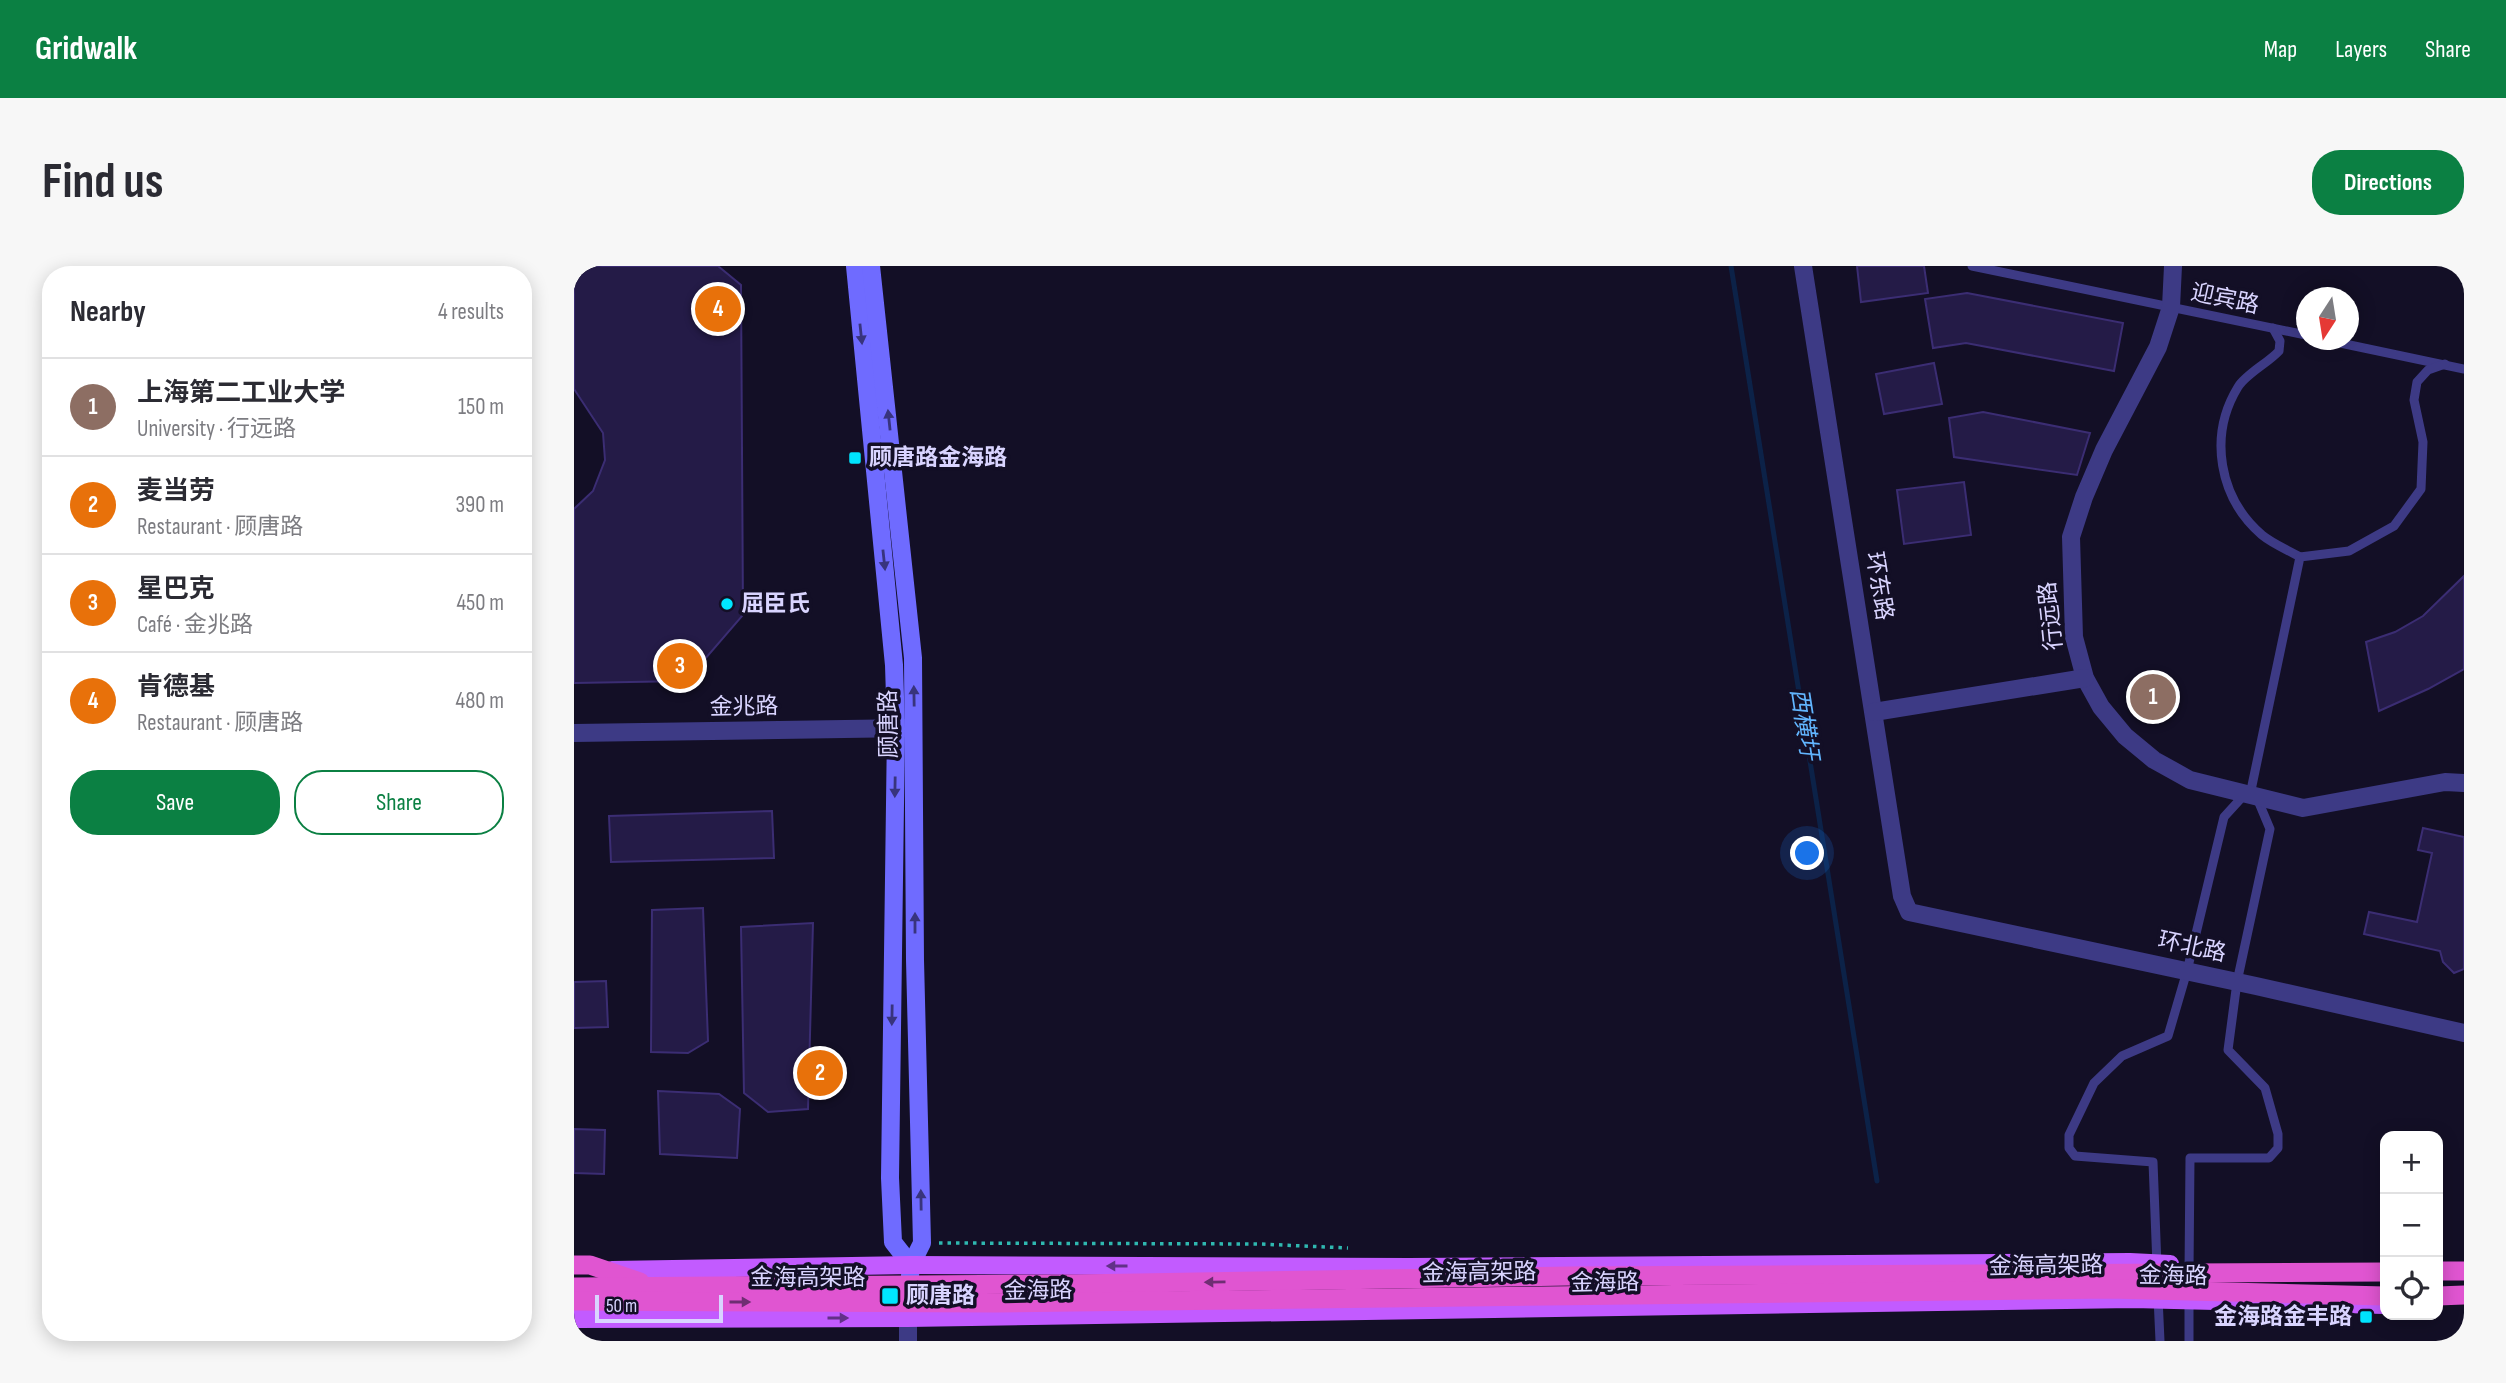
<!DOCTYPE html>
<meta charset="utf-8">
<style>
:root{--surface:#fff;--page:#f7f7f7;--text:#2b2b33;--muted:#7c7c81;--line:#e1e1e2;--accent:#0b8043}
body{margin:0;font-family:"Sofia Sans Condensed","Noto Sans SC",sans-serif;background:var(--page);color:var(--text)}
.controls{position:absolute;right:21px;bottom:21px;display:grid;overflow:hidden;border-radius:14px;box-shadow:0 4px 18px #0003}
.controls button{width:63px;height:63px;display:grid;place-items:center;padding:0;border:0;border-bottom:2px solid var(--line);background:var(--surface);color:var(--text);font:35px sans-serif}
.compass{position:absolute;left:1722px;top:21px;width:63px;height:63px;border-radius:50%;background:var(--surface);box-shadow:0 4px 18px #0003;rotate:192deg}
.scale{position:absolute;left:21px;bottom:18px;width:128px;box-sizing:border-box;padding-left:7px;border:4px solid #d9d4ff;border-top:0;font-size:19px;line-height:24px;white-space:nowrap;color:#d9d4ff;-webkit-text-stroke:5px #130f26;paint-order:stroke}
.you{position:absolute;left:1234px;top:588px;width:24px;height:24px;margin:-18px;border:5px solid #fff;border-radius:50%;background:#1a73e8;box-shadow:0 0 0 10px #1a73e833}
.badge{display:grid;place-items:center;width:46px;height:46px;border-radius:50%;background:var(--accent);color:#fff;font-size:23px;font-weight:700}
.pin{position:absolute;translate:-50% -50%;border:4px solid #fff;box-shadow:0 2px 7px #0006}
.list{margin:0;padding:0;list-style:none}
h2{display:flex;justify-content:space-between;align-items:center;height:91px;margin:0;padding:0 28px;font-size:30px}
h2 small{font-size:23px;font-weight:400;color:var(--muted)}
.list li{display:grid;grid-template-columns:46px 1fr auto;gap:21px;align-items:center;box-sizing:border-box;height:98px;padding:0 28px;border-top:2px solid var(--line)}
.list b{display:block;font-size:26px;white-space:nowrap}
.list p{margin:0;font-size:23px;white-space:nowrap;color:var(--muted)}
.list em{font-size:23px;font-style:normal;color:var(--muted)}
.actions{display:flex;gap:14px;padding:21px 28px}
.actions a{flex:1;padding:16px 0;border:2px solid var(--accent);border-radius:28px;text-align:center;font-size:24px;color:var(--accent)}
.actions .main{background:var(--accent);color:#fff}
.icon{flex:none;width:38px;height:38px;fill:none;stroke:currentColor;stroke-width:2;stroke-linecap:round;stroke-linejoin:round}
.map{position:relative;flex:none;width:1890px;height:1075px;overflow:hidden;border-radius:28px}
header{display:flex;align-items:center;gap:42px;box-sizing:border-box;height:98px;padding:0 35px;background:var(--accent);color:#fff}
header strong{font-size:33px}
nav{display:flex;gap:38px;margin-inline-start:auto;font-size:24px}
.intro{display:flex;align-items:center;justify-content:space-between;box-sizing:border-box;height:168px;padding:0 42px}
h1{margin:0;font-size:49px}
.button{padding:18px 32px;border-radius:28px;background:var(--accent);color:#fff;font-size:24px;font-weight:700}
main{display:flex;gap:42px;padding:0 42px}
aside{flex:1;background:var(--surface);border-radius:28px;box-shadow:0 4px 18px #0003}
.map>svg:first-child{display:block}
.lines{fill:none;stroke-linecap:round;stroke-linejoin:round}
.stream{stroke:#0c2248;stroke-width:5}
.building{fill:#241b47;stroke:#3b2d73;stroke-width:2}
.path{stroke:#2fb8b0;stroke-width:3.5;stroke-dasharray:3.5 5;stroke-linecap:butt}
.service{stroke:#3d3a85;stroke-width:9}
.minor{stroke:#3d3a85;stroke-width:18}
.tertiary{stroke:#3d3a85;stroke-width:18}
.secondary{stroke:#6f6bff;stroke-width:18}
.primary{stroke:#c25bff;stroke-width:18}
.trunk{stroke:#e055d1;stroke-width:19}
.trunk-bridge{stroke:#e055d1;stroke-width:19}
.oneway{fill:#38347d}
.oneway2{fill:#623188}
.oneway3{fill:#6f2e73}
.poi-dot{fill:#00e5ff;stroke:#130f26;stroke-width:2.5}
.labels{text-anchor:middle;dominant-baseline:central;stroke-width:7;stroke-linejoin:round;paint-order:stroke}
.street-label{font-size:23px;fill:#d9d4ff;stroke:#130f26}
.poi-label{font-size:23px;font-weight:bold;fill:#d9d4ff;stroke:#130f26;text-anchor:start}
.water-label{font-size:24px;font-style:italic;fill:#62b6ff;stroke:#130f26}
</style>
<header>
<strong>Gridwalk</strong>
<nav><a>Map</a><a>Layers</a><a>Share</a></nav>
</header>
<div class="intro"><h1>Find us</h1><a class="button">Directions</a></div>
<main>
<aside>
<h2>Nearby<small>4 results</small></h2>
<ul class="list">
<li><span class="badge" style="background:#8d6e63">1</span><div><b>上海第二工业大学</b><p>University · 行远路</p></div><em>150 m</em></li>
<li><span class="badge" style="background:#e8710a">2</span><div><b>麦当劳</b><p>Restaurant · 顾唐路</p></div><em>390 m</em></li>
<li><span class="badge" style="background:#e8710a">3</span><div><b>星巴克</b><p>Café · 金兆路</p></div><em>450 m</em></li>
<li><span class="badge" style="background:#e8710a">4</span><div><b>肯德基</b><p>Restaurant · 顾唐路</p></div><em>480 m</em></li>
</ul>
<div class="actions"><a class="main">Save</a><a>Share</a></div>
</aside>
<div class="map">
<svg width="1890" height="1075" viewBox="0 0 1890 1075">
<rect width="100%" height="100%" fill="#130f26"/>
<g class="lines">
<path class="stream" d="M 1157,0 L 1303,915"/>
</g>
<g class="building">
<path d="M 0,0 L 144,0 L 167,19 L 169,349 L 112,415 L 0,417 L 0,243 L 19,225 L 31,194 L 29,167 L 0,123 Z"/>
<path d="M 1283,0 L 1350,0 L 1354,27 L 1287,36 Z"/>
<path d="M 1393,27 L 1549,57 L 1540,105 L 1392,77 L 1359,82 L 1351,33 Z"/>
<path d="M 1360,97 L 1368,138 L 1310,148 L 1302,108 Z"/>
<path d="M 1409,146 L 1516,167 L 1503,209 L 1380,191 L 1375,152 Z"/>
<path d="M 1390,216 L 1397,269 L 1330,278 L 1323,224 Z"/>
<path d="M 1890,310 L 1890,403 L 1854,423 L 1805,445 L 1792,376 L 1821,366 L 1849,350 Z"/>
<path d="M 198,545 L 200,592 L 37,596 L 35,550 Z"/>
<path d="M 1849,562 L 1890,571 L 1890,703 L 1880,707 L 1869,696 L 1866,685 L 1790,668 L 1795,646 L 1843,656 L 1858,587 L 1844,584 Z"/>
<path d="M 129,642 L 134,775 L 114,787 L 77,786 L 78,644 Z"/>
<path d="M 239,657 L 234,843 L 194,846 L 170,827 L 167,661 Z"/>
<path d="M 32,715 L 34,761 L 0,762 L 0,716 Z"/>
<path d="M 84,825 L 145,828 L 166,843 L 163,892 L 86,888 Z"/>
<path d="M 0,863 L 31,864 L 30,908 L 0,907 Z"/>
</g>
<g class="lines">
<path class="path" d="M 365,977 L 686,978 L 774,982"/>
<g class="service">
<path d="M 1398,0 L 1732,69"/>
<path d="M 1699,62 L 1706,75 L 1705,85 C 1694,97 1672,108 1664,121 C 1634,170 1645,232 1688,269 C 1699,278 1714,284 1726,291"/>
<path d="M 1752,74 L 1890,103"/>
<path d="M 1676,529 L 1726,291 L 1775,285 L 1820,260 L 1847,223 L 1849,176 L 1840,134 L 1843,116 L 1854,104 L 1871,98"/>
<path d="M 1583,1000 L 1579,896 L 1501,890 L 1495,882 L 1495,869 L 1520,817 L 1548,790 L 1594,770 L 1613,705 L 1650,551 L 1671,528"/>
<path d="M 1615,1007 L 1616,892 L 1695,892 L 1704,882 L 1704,868 L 1691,822 L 1654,784 L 1663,716 L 1696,563 L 1683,532"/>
<path d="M 1584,1031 L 1586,1075"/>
<path d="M 1615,1031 L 1615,1075"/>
</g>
<g class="minor">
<path d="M 1229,0 L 1328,630 L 1335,646 L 1682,720 L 1890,767"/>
<path d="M 1599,0 L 1597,41 L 1584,81 L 1530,184 L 1510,231 L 1497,271 L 1500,371 L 1511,412 L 1527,441 L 1551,470 L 1580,494 L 1616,514 L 1729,542 L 1871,516 L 1890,517"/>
<path d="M 1300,446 L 1511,412"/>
<path d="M 0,467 L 337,462"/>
</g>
<path class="tertiary" d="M 334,1052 L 334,1075"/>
<g class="secondary">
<path d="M 281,0 L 320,399 L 322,463 L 316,912 L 319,976 L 337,999"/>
<path d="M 297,0 L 339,392 L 341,694 L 348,977 L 337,999 L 336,1010"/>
</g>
<g class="primary">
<path d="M 38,1004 L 337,999 L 835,1001 L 1556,996 L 1596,998"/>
<path d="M 0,1053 L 334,1052 L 1559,1033 L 1811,1039"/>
</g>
<g class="trunk">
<path d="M 1864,1005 L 1890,1005"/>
<path d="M 1864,1030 L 1890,1029"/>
</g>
<g class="trunk-bridge">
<path d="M 0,999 L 16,999 L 66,1016"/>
<path d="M 0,1021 L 503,1018 L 997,1010 L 1811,1006"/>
<path d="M 0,1035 L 422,1037 L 1536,1023 L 1811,1030"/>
</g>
</g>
<defs><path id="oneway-solid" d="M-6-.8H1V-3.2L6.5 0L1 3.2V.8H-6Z" transform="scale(1.75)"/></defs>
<g class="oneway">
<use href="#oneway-solid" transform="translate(287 68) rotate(84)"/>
<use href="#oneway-solid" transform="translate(315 154) rotate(-96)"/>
<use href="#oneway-solid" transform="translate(310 294) rotate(84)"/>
<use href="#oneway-solid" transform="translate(340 430) rotate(-91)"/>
<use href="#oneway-solid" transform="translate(321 521) rotate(91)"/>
<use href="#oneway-solid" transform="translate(341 657) rotate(-90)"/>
<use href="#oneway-solid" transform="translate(318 749) rotate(91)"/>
<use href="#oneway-solid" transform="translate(347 934) rotate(-91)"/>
</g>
<g class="oneway2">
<use href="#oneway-solid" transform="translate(543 1000) rotate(-180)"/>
<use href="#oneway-solid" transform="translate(264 1052)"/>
</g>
<g class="oneway3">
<use href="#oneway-solid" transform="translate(641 1016) rotate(179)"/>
<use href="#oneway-solid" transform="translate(166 1036)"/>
</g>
<g class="poi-dot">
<rect x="274" y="185" width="14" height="14" rx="3.5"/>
<circle cx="153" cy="338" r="7"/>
<rect x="307" y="1021" width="18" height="18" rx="3.5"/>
<rect x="1785" y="1044" width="14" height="14" rx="3.5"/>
</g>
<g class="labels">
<g class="street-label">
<text transform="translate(1651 33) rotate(12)">迎宾路</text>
<text transform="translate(1305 320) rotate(81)">环东路</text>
<text transform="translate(1477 350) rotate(-96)">行远路</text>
<text transform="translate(170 441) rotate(-1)">金兆路</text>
<text transform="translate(315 458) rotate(-91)">顾唐路</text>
<text transform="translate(1618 681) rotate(12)">环北路</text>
<text transform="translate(1472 1000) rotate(-1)">金海高架路</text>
<text transform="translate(905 1007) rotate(-1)">金海高架路</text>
<text transform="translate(1599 1010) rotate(1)">金海路</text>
<text x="234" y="1012">金海高架路</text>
<text transform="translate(1031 1017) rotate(-1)">金海路</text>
<text transform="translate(464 1025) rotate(-1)">金海路</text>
</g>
<g class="poi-label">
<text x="295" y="192">顾唐路金海路</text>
<text x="167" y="338">屈臣氏</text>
<text x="332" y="1030">顾唐路</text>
<text x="1778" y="1051" text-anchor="end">金海路金丰路</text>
</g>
<g class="water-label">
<text transform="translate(1230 458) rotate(81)">西横圩</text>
</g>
</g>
</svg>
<div class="controls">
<button>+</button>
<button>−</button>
<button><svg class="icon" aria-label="locate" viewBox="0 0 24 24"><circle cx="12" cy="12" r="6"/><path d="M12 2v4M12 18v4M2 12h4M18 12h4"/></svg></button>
</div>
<svg class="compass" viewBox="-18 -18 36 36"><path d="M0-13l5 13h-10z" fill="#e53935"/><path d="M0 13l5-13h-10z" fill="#7c7c81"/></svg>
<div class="scale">50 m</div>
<div class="you"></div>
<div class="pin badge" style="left:1579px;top:431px;background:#8d6e63">1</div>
<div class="pin badge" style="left:246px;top:807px;background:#e8710a">2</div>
<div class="pin badge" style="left:106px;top:400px;background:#e8710a">3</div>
<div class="pin badge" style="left:144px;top:43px;background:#e8710a">4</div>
</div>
</main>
